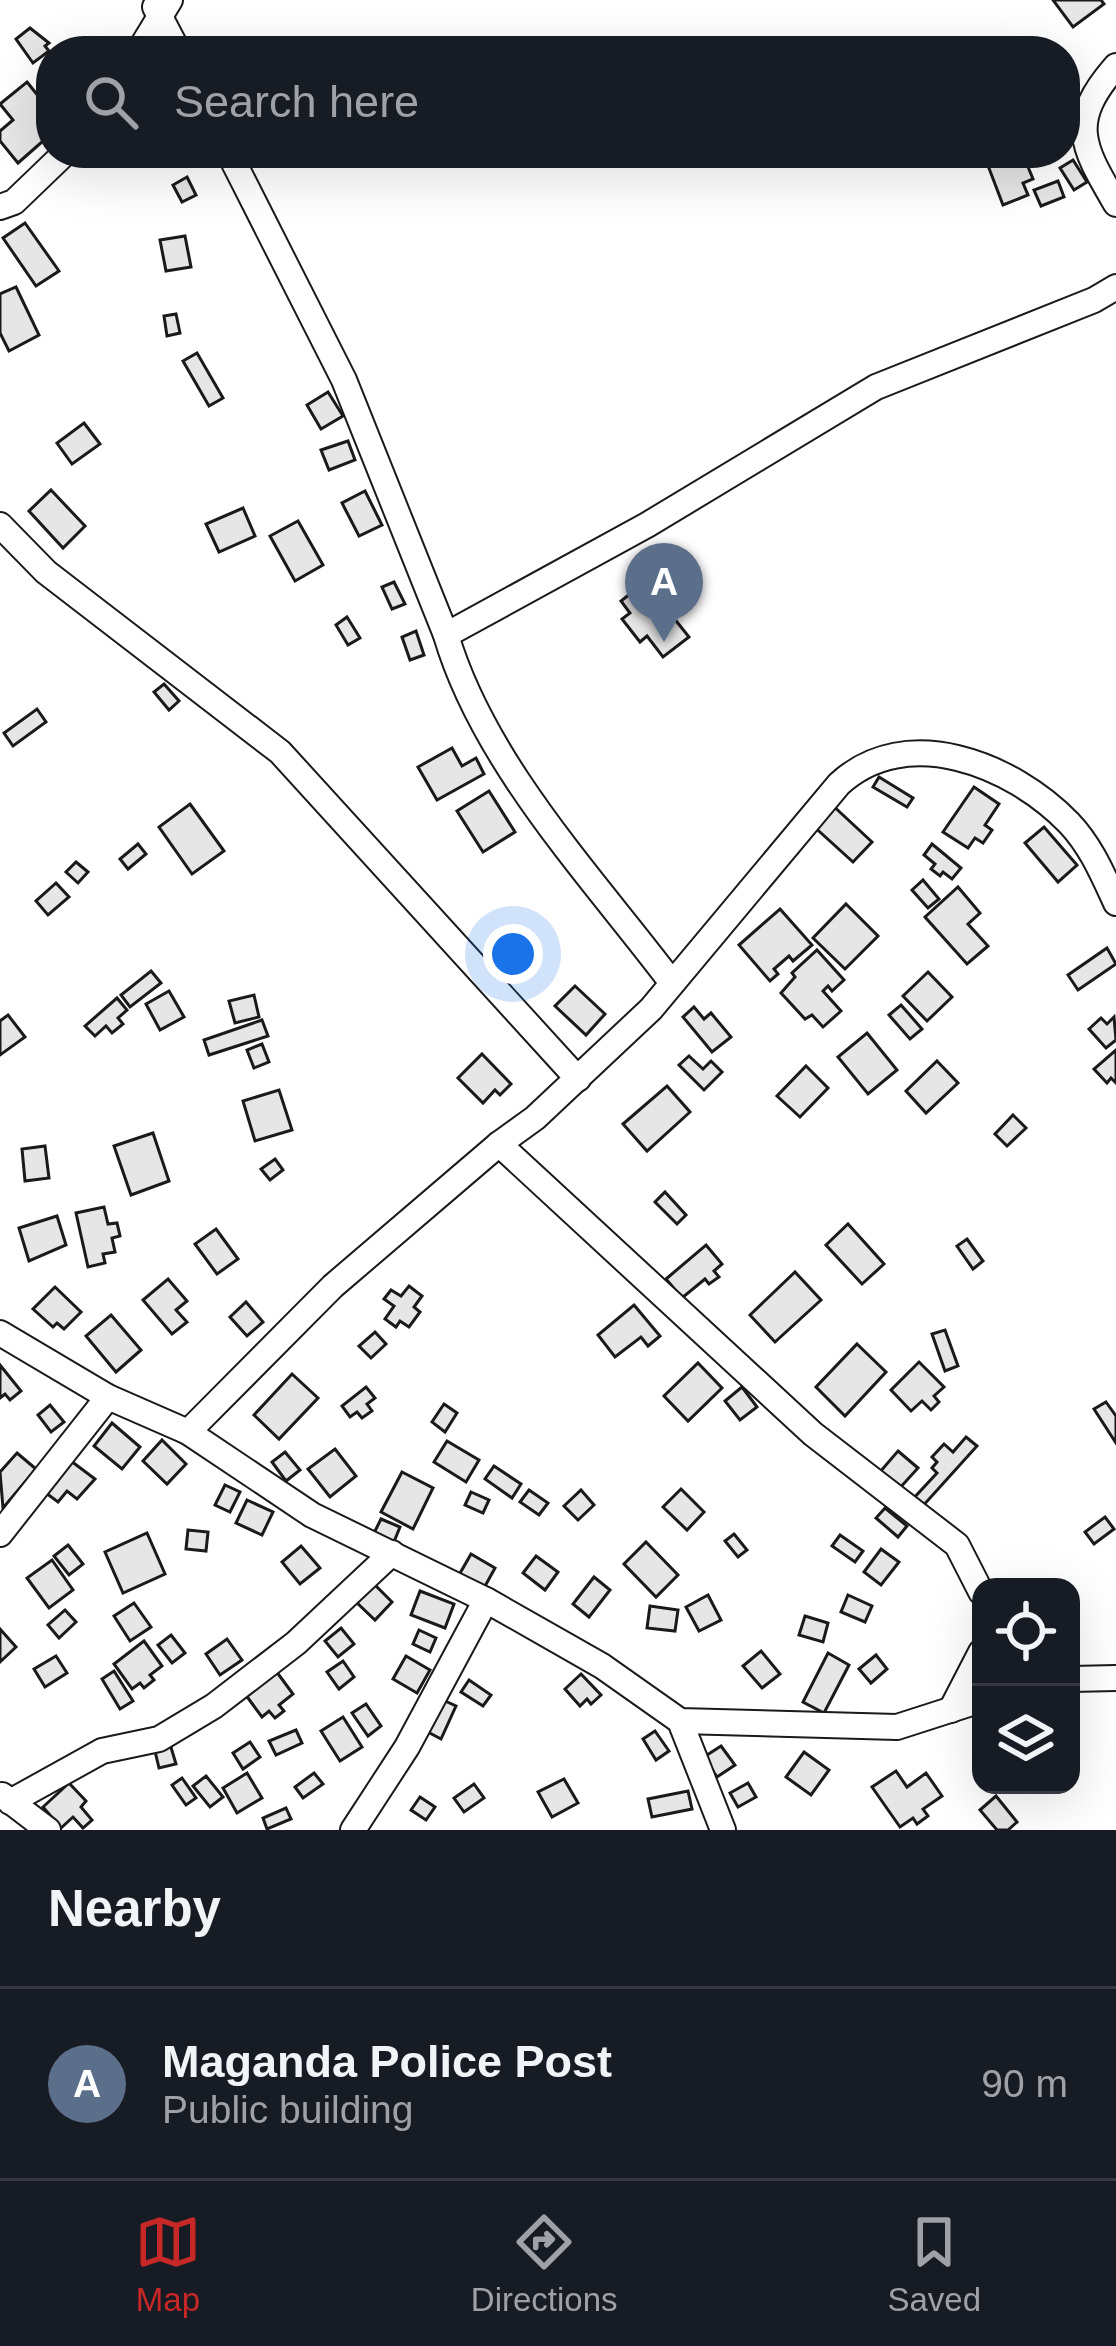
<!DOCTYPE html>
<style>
:root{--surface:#171b24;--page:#20242c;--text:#f1f3f6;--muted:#9ea1a6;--line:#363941;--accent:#c62828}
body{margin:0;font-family:Arial,sans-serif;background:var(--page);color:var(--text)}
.controls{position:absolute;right:36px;bottom:36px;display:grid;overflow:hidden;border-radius:24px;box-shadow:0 12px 48px #0002}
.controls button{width:108px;height:108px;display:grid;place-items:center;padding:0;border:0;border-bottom:3px solid var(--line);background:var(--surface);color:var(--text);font:60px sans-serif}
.you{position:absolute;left:513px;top:954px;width:42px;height:42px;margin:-30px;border:9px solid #fff;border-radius:50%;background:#1a73e8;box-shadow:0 0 0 18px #1a73e833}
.badge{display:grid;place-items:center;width:78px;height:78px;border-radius:50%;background:var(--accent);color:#fff;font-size:39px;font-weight:700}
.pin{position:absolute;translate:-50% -99px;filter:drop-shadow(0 3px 6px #0008)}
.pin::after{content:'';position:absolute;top:63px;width:42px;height:36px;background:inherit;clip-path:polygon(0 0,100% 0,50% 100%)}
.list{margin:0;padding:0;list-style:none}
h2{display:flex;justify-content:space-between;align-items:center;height:156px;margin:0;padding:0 48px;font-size:51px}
h2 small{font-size:39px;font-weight:400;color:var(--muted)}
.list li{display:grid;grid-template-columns:78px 1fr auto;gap:36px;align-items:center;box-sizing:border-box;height:192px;padding:0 48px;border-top:3px solid var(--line)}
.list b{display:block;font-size:45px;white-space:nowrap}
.list p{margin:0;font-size:39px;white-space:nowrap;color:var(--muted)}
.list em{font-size:39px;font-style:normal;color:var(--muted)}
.icon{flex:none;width:66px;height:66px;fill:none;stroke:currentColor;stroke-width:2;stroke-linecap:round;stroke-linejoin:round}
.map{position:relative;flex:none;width:1116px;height:1830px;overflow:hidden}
.search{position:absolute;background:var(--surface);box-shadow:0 12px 48px #0002;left:36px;right:36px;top:36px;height:132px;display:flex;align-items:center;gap:30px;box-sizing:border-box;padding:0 42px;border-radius:48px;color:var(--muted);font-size:45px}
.sheet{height:348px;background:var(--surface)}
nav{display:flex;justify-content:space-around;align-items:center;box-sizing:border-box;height:168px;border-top:3px solid var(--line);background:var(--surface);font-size:33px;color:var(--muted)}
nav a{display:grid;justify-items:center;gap:6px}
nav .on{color:var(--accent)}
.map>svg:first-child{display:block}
.building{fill:#e6e6e6;stroke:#1a1a1a;stroke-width:3}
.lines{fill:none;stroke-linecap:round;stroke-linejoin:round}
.street-casing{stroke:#1a1a1a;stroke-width:28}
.street{stroke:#fff;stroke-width:24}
</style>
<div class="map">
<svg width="1116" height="1830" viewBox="0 0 1116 1830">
<rect width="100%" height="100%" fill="#fff"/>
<g class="building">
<path d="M 1053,0 L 1101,0 L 1104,4 L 1073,27 Z"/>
<path d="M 30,28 L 49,43 L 45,46 L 49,51 L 33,63 L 16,39 Z"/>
<path d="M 27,82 L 51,112 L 51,134 L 18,163 L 0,141 L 0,131 L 13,120 L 0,104 Z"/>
<path d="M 1011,154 L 1016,165 L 1026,162 L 1033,179 L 1023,183 L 1028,195 L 1003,205 L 987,163 Z"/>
<path d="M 1073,160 L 1087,182 L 1074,190 L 1060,168 Z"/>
<path d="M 187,177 L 196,195 L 182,202 L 173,185 Z"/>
<path d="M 1058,181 L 1064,197 L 1041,206 L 1034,190 Z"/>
<path d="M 25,223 L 59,271 L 36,286 L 3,238 Z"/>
<path d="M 185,236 L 191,267 L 166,271 L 160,240 Z"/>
<path d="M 16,287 L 39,335 L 9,351 L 0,333 L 0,294 Z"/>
<path d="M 176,314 L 180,333 L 167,336 L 164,316 Z"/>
<path d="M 197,353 L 223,398 L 209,406 L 183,361 Z"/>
<path d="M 328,392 L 343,416 L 321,429 L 307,405 Z"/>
<path d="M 84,423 L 100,444 L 72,464 L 57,443 Z"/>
<path d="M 348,441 L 355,460 L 329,470 L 321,450 Z"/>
<path d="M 51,490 L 85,526 L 63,548 L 29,511 Z"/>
<path d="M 365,491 L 382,525 L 359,536 L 342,503 Z"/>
<path d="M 243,508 L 255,536 L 219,552 L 206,524 Z"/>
<path d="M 298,521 L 323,565 L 295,581 L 270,536 Z"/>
<path d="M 394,582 L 405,604 L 392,609 L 382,587 Z"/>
<path d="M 645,582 L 689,637 L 663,657 L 647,636 L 640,642 L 622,619 L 630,613 L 621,601 Z"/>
<path d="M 347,617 L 360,638 L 348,645 L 336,625 Z"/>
<path d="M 416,631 L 424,655 L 410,660 L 402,637 Z"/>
<path d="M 164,684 L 179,701 L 169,710 L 154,692 Z"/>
<path d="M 37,709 L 46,722 L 13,746 L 4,733 Z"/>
<path d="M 452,748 L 462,766 L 476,758 L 484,774 L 437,800 L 418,767 Z"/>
<path d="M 879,777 L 913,798 L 907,807 L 873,787 Z"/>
<path d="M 974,787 L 999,804 L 985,825 L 992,830 L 983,843 L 975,838 L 968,848 L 943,832 Z"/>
<path d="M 489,791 L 515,832 L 483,852 L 457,811 Z"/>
<path d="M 829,802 L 872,842 L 853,862 L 810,823 Z"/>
<path d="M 190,804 L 224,851 L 192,874 L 159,827 Z"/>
<path d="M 1044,827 L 1077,865 L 1058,882 L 1025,843 Z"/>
<path d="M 138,844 L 146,854 L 128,869 L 120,859 Z"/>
<path d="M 932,844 L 961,868 L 952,879 L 943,872 L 940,876 L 931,869 L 935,864 L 924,855 Z"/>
<path d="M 76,862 L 88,872 L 78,883 L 66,872 Z"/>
<path d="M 923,880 L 939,899 L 928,908 L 912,890 Z"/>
<path d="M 56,883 L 69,897 L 48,915 L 36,901 Z"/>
<path d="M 958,887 L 980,913 L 968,924 L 988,946 L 967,964 L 925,917 Z"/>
<path d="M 846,904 L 878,936 L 845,969 L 813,938 Z"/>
<path d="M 780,909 L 812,945 L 793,961 L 789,956 L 774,969 L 778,974 L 770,981 L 739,945 Z"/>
<path d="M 1107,948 L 1116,964 L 1078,990 L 1068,975 Z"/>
<path d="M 817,950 L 844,980 L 832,991 L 828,986 L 823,991 L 841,1011 L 823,1027 L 812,1015 L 805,1019 L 781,993 L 795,977 L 792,973 Z"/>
<path d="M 151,971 L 161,983 L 130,1007 L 121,995 Z"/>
<path d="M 928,972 L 952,997 L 927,1021 L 903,996 Z"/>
<path d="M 575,986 L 605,1014 L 586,1035 L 555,1006 Z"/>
<path d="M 169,991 L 184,1017 L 160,1030 L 146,1004 Z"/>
<path d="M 254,995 L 259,1017 L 235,1023 L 229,1001 Z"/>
<path d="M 117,998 L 127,1010 L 118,1018 L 123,1024 L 112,1033 L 106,1026 L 95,1036 L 85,1026 Z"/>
<path d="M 901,1005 L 922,1029 L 910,1039 L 889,1015 Z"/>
<path d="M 694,1007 L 704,1019 L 711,1013 L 731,1037 L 712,1052 L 683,1017 Z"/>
<path d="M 8,1015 L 25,1037 L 0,1055 L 0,1021 Z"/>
<path d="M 1114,1017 L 1116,1040 L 1106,1048 L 1089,1029 L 1101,1018 L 1107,1024 Z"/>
<path d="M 262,1020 L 268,1036 L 209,1055 L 204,1040 Z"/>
<path d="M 867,1033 L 897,1070 L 868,1094 L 838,1057 Z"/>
<path d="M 262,1044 L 269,1062 L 254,1068 L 247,1050 Z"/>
<path d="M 1116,1050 L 1116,1083 L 1111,1078 L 1107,1083 L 1094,1069 Z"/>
<path d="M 482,1054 L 511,1084 L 500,1095 L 495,1090 L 483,1103 L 458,1078 Z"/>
<path d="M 689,1056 L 703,1069 L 711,1061 L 722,1072 L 704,1090 L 679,1065 Z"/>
<path d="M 937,1061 L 958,1083 L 926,1113 L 906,1091 Z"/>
<path d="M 806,1066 L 828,1088 L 800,1117 L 777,1096 Z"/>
<path d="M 667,1086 L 690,1112 L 647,1151 L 623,1124 Z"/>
<path d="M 279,1090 L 292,1130 L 255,1141 L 243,1101 Z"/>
<path d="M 1013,1115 L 1026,1128 L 1007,1146 L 995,1134 Z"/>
<path d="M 153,1133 L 169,1181 L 131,1195 L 114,1146 Z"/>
<path d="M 45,1146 L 49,1178 L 25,1181 L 22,1149 Z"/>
<path d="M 275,1159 L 283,1170 L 270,1180 L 261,1169 Z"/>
<path d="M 665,1192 L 686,1215 L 677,1224 L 655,1202 Z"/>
<path d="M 104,1207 L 108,1224 L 117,1223 L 120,1236 L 112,1238 L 115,1252 L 103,1254 L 105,1263 L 88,1267 L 76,1213 Z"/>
<path d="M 57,1216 L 66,1245 L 29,1261 L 19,1228 Z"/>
<path d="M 848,1224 L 884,1264 L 862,1284 L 826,1245 Z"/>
<path d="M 216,1229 L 238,1259 L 217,1274 L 195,1244 Z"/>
<path d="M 967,1239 L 983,1261 L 973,1269 L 957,1246 Z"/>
<path d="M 706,1245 L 722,1264 L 714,1271 L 719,1277 L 709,1284 L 705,1279 L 682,1298 L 666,1279 Z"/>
<path d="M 795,1272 L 821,1300 L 775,1342 L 750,1315 Z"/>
<path d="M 168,1279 L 187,1301 L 176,1310 L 187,1322 L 172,1334 L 143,1300 Z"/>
<path d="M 409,1286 L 422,1296 L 414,1307 L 420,1312 L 409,1327 L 400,1321 L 396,1327 L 385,1319 L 394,1306 L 384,1299 L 391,1290 L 401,1296 Z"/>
<path d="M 55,1287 L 81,1312 L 64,1329 L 57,1323 L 53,1327 L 33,1309 Z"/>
<path d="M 246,1302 L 263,1322 L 247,1336 L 230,1317 Z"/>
<path d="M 634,1305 L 660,1336 L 648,1346 L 641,1337 L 615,1357 L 598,1335 Z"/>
<path d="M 111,1315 L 141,1350 L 116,1372 L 86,1336 Z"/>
<path d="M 945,1330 L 958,1366 L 945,1371 L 932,1334 Z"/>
<path d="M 375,1332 L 386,1344 L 371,1358 L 359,1346 Z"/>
<path d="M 857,1344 L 886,1372 L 845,1416 L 816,1387 Z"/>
<path d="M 919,1362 L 944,1387 L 934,1396 L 939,1402 L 931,1410 L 922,1401 L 911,1411 L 891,1390 Z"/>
<path d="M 698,1363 L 722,1388 L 688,1421 L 664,1396 Z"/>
<path d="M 0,1365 L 21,1391 L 10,1400 L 5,1394 L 0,1398 Z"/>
<path d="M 292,1374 L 318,1398 L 279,1439 L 254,1415 Z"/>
<path d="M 366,1387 L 375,1398 L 367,1404 L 372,1411 L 362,1418 L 357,1412 L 350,1417 L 342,1406 Z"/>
<path d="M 742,1387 L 757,1407 L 740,1420 L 725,1401 Z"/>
<path d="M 1106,1402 L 1116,1416 L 1116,1443 L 1094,1409 Z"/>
<path d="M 444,1404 L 457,1413 L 445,1432 L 432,1422 Z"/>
<path d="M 50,1405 L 64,1422 L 51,1432 L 38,1415 Z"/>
<path d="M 112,1423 L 140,1447 L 122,1469 L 94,1446 Z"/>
<path d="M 966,1437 L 977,1446 L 921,1508 L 912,1500 L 937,1473 L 932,1468 L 937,1462 L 932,1457 L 944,1444 L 953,1452 Z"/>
<path d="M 162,1440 L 186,1464 L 167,1484 L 143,1461 Z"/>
<path d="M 447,1441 L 479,1460 L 466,1482 L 434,1462 Z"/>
<path d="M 335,1449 L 356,1476 L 330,1497 L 308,1469 Z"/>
<path d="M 898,1451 L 918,1468 L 898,1490 L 879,1473 Z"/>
<path d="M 285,1452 L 300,1470 L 286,1481 L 272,1462 Z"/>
<path d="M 17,1453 L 36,1469 L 3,1508 L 0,1472 Z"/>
<path d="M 71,1461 L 95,1479 L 77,1499 L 67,1491 L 58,1502 L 46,1493 Z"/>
<path d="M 494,1466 L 521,1484 L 512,1498 L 485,1479 Z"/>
<path d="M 402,1472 L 433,1488 L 413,1529 L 381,1512 Z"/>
<path d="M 225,1485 L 240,1492 L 230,1512 L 215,1505 Z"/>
<path d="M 681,1489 L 704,1512 L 687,1530 L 663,1507 Z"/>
<path d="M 529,1490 L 548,1503 L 539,1515 L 520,1502 Z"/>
<path d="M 581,1490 L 594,1505 L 578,1520 L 564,1506 Z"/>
<path d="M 471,1492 L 489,1500 L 483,1513 L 465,1505 Z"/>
<path d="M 247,1500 L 273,1512 L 262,1535 L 236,1523 Z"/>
<path d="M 885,1508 L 907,1526 L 898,1537 L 876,1518 Z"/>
<path d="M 1105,1517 L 1114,1529 L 1094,1544 L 1085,1532 Z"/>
<path d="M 381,1519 L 400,1527 L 393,1544 L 373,1535 Z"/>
<path d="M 188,1530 L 208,1532 L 206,1551 L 186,1549 Z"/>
<path d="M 147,1533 L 165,1574 L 123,1593 L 105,1552 Z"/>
<path d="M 734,1534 L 747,1550 L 738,1557 L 725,1541 Z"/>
<path d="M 840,1535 L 863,1551 L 855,1562 L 832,1546 Z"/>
<path d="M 646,1542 L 678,1575 L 656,1597 L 624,1564 Z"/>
<path d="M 68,1545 L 83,1564 L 69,1575 L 54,1556 Z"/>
<path d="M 301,1546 L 320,1568 L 300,1584 L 282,1562 Z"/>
<path d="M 881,1549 L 899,1562 L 881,1585 L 864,1572 Z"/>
<path d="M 471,1554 L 495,1568 L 484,1588 L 459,1575 Z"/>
<path d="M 536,1556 L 558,1572 L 545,1590 L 523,1573 Z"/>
<path d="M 52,1560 L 73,1590 L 49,1608 L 27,1578 Z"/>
<path d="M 594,1577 L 610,1590 L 589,1617 L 573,1604 Z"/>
<path d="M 372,1582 L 392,1602 L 375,1620 L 354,1600 Z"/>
<path d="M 420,1591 L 454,1604 L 445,1628 L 411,1615 Z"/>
<path d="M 708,1595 L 721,1620 L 699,1631 L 686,1607 Z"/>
<path d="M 848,1595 L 872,1606 L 865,1622 L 841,1612 Z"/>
<path d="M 134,1603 L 151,1627 L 130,1641 L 114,1616 Z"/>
<path d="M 650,1606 L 678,1610 L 675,1631 L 647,1628 Z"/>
<path d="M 65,1610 L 76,1622 L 59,1638 L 48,1625 Z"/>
<path d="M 805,1616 L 828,1623 L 823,1642 L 799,1635 Z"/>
<path d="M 341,1628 L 354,1644 L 338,1657 L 325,1641 Z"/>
<path d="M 0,1629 L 16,1647 L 0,1662 Z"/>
<path d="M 419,1630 L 436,1638 L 430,1652 L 413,1644 Z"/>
<path d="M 171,1635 L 185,1653 L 172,1663 L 158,1645 Z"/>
<path d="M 227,1639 L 242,1660 L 220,1675 L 206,1654 Z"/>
<path d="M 144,1641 L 162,1666 L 150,1675 L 154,1680 L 144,1688 L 140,1683 L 132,1689 L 114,1664 Z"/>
<path d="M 761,1651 L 780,1674 L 762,1688 L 743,1666 Z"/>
<path d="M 828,1653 L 849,1665 L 824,1713 L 803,1702 Z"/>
<path d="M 876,1655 L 887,1669 L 871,1683 L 859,1669 Z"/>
<path d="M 56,1656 L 67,1673 L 45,1687 L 34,1669 Z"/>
<path d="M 406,1656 L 430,1670 L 417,1693 L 393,1679 Z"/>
<path d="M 343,1661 L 354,1677 L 339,1689 L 327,1672 Z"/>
<path d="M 114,1671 L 133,1701 L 120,1709 L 102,1679 Z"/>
<path d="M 276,1671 L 293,1694 L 279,1705 L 284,1711 L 275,1718 L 269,1711 L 262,1717 L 245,1694 Z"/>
<path d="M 581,1674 L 601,1695 L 591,1704 L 587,1699 L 580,1706 L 565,1689 Z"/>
<path d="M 469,1680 L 491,1695 L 483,1706 L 461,1692 Z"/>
<path d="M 443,1700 L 456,1706 L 441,1739 L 428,1732 Z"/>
<path d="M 366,1704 L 381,1726 L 368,1736 L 352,1713 Z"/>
<path d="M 343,1717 L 362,1747 L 340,1761 L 321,1731 Z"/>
<path d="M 296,1730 L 302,1743 L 276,1755 L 269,1741 Z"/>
<path d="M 655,1731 L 669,1751 L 656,1760 L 643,1739 Z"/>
<path d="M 250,1742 L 260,1757 L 243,1769 L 233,1753 Z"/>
<path d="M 170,1744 L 176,1764 L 159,1768 L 154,1747 Z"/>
<path d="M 721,1746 L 735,1765 L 717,1777 L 704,1757 Z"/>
<path d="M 804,1752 L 829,1770 L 811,1795 L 786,1777 Z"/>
<path d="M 896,1771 L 907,1787 L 926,1773 L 942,1796 L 923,1809 L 928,1816 L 917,1824 L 913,1818 L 900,1827 L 872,1787 Z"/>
<path d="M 247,1773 L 262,1798 L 237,1813 L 223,1788 Z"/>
<path d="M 314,1773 L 323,1784 L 303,1798 L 295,1787 Z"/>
<path d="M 206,1776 L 223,1797 L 210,1807 L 193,1786 Z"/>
<path d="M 182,1778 L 196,1798 L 186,1805 L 172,1785 Z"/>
<path d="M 564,1779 L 578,1803 L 552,1817 L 538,1792 Z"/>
<path d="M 69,1783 L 86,1801 L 81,1807 L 92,1820 L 83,1828 L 73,1817 L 61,1828 L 43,1807 Z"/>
<path d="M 748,1783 L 756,1797 L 738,1807 L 730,1793 Z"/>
<path d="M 474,1784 L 484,1798 L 464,1812 L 454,1798 Z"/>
<path d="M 688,1791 L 692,1809 L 652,1817 L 648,1799 Z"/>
<path d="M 996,1796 L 1017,1822 L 1008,1830 L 997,1830 L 980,1810 Z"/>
<path d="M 420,1797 L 435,1807 L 426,1820 L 411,1810 Z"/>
<path d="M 286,1808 L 291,1819 L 267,1829 L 263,1818 Z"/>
</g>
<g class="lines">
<defs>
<g id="street">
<path d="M 155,7 L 178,51"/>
<path d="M 139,51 L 170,0"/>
<path d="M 1116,66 C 1067,122 1082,146 1116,204"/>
<path d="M 229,153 L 344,380 L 446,635 C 484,764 592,877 672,983"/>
<path d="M 0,207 L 14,202 L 65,153"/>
<path d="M 0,525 L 46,572 L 280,752 L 578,1079"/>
<path d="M 446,635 L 647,525 L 876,387 L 1094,300 L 1116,287"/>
<path d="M 499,1144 L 813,1434 L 957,1545 L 981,1592"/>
<path d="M 0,1333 L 108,1397 L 188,1432 L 312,1515 L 486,1600 L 602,1666 L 680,1721 L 897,1727 L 981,1700"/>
<path d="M 188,1432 L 333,1286 L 499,1144 L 535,1118 L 651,1009 L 839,784 C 906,722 1012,764 1069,823 C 1091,846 1103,875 1116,903"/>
<path d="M 0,1534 L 108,1397"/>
<path d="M 1071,1679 L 1116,1678"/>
<path d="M 951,1710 L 981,1652"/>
<path d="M 680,1721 L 723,1830"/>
<path d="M 2,1795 L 48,1830"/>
<path d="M 10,1802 L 102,1751 L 159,1739 L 214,1706 L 296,1643 L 392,1553"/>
<path d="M 353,1830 L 407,1747 L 486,1600"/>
</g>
</defs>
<use href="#street" class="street-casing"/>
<use href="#street" class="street"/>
</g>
</svg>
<div class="controls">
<button><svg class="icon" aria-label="locate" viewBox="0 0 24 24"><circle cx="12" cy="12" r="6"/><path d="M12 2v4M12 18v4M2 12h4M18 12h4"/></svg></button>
<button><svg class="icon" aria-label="layers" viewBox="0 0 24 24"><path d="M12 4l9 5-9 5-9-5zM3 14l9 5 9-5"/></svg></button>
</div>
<div class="you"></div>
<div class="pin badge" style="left:664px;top:642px;background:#5c6f8a">A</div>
<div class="search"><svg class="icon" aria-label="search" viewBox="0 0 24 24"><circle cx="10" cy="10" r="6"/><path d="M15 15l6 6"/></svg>Search here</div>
</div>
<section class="sheet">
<h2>Nearby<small></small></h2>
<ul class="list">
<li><span class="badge" style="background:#5c6f8a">A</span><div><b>Maganda Police Post</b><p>Public building</p></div><em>90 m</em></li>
</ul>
</section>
<nav>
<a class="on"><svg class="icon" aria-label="map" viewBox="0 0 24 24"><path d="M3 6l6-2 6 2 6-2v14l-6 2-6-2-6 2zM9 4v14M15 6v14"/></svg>Map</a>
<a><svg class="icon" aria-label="directions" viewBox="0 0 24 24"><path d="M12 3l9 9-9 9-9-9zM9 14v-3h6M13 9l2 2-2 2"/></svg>Directions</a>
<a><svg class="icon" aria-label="saved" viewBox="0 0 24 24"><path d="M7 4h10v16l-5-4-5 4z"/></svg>Saved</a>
</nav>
